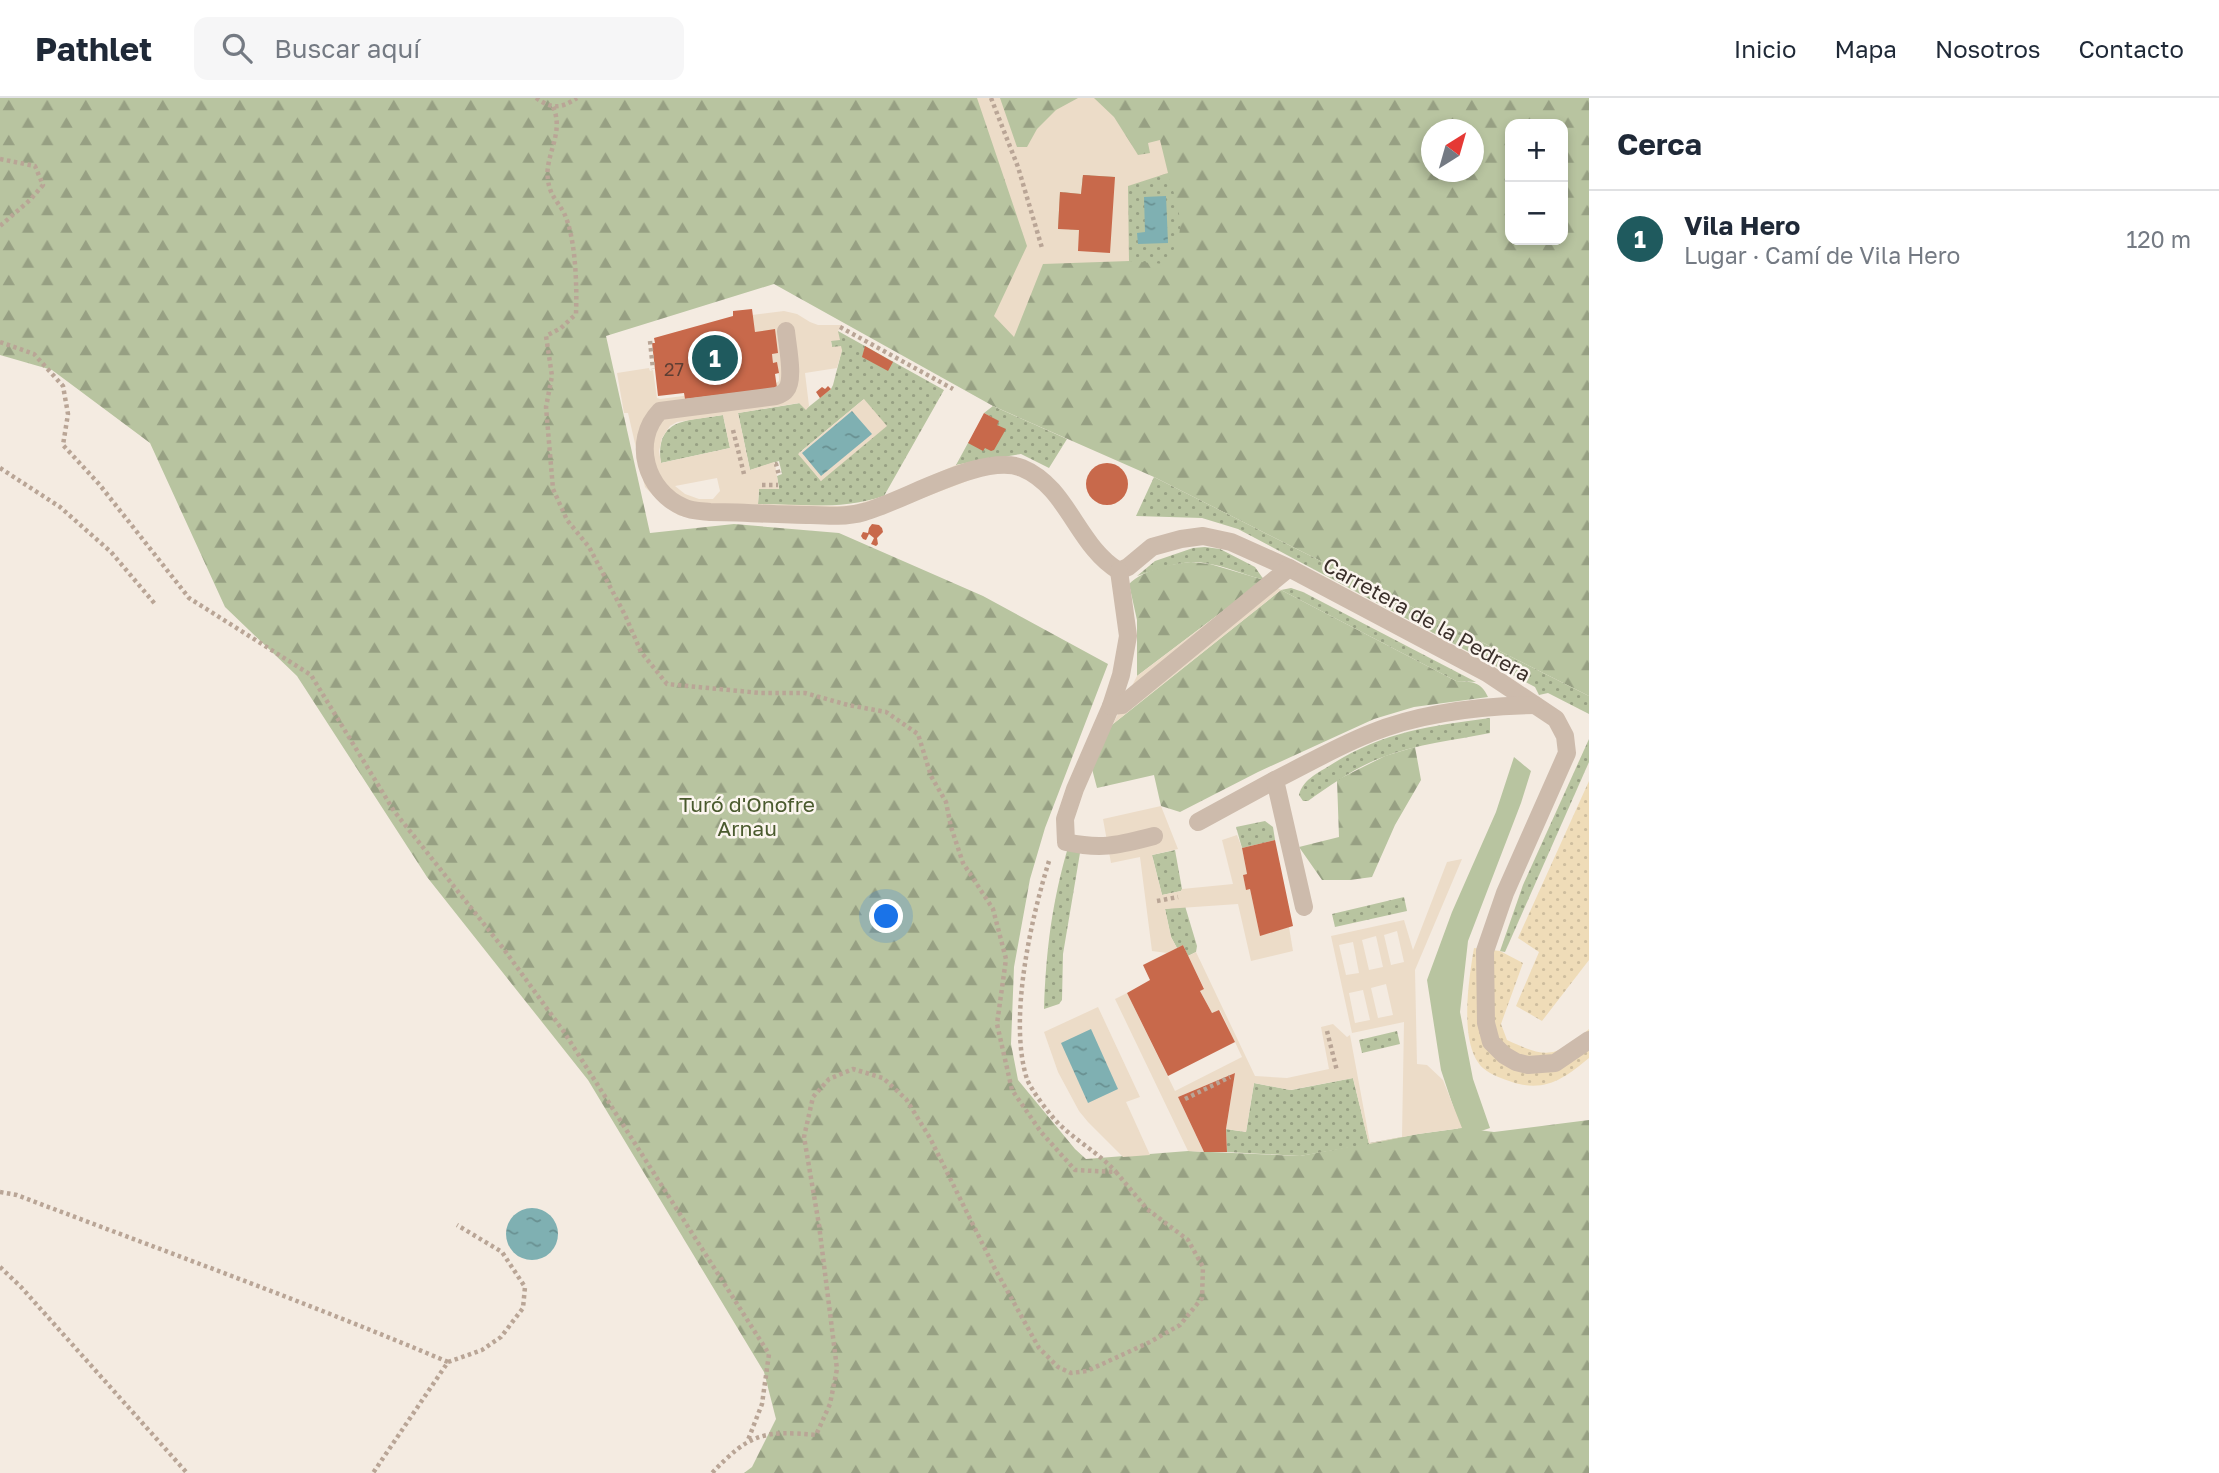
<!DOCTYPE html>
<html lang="es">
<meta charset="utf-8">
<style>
:root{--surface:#fff;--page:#f6f6f7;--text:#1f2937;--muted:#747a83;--line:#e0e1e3;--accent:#1f5a5e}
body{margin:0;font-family:"Golos Text",sans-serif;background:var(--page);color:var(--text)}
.controls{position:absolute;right:21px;top:21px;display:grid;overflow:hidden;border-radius:14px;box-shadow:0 4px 10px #0003}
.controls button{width:63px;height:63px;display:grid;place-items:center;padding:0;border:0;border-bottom:2px solid var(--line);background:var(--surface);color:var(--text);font:35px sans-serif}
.compass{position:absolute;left:1421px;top:21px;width:63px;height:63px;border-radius:50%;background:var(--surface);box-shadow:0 4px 10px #0003;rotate:37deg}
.you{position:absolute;left:887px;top:819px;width:24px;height:24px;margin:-18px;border:5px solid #fff;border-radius:50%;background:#1a73e8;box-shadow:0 0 0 10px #1a73e833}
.badge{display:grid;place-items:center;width:46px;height:46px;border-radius:50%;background:var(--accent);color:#fff;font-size:23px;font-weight:700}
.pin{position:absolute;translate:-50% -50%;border:4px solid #fff;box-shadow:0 2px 7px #0006}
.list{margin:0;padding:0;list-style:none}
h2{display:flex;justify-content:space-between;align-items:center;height:91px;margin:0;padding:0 28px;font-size:30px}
h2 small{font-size:23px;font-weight:400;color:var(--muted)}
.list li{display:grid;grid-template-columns:46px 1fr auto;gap:21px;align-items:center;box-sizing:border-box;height:98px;padding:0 28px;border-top:2px solid var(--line)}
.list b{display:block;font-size:26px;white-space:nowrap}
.list p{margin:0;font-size:23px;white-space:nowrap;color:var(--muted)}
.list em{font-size:23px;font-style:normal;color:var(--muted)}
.icon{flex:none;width:38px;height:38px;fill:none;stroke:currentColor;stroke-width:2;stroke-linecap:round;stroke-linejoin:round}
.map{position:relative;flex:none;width:1589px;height:1375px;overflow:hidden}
header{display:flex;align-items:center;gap:42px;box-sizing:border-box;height:98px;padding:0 35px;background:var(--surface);border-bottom:2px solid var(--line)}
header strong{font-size:33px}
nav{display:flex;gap:38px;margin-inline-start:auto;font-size:24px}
.search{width:490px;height:63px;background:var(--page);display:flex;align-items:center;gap:18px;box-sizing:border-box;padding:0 24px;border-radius:14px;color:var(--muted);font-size:26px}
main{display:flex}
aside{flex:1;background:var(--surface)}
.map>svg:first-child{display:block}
.green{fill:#b8c4a0}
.forest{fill:url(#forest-firs);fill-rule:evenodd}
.sand{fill:url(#sand-dots)}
.garden{fill:url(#garden-dots);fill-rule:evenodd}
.plaza{fill:#ecdcc8;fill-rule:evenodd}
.water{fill:url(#water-ripples)}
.building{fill:#c8694b}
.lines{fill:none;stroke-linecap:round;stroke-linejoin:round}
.path{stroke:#b9a596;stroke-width:4.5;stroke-dasharray:3.5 3.5;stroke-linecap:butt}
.street{stroke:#cdbbac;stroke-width:18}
.labels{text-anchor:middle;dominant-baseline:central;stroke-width:5;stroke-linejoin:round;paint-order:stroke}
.number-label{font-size:18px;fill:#5e3e33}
.street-label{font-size:21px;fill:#3b302b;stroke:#fbf5ee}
.park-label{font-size:21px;fill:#4a5a2e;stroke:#fbf5ee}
</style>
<header>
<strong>Pathlet</strong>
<div class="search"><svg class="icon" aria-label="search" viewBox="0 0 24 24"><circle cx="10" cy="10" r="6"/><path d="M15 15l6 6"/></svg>Buscar aquí</div>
<nav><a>Inicio</a><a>Mapa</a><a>Nosotros</a><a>Contacto</a></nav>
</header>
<main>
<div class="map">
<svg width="1589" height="1375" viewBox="0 0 1589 1375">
<defs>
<pattern id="forest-firs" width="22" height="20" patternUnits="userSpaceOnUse" patternTransform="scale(1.75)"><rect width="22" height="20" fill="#b8c4a0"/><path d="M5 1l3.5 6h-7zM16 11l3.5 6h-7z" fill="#97a083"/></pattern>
<pattern id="sand-dots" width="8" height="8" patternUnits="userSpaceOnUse" patternTransform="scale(1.75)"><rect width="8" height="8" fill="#efdcb8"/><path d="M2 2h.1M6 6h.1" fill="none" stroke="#cebd9e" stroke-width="1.8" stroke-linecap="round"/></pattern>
<pattern id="garden-dots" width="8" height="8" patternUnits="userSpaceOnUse" patternTransform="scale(1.75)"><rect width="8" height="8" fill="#b8c4a0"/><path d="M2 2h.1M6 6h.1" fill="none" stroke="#97a083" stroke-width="1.8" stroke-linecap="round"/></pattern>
<pattern id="water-ripples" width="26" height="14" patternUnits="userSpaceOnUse" patternTransform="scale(1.75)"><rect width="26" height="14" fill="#7fb0b2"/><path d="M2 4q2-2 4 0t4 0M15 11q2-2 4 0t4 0" fill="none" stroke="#699091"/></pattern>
</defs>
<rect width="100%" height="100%" fill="#f4ebe1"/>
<path class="green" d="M 1514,659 L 1531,673 L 1521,705 L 1468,843 L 1460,914 L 1473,981 L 1490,1030 L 1460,1040 L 1454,1011 L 1441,972 L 1427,882 L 1452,814 L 1496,714 Z"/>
<g class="forest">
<path d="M 0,0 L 1589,0 L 1589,598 L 1154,379 L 993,308 L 774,186 L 606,238 L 650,435 L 734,426 L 839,435 L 983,498 L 1108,566 L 1045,730 L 1030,781 L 1014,869 L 1011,946 L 1018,982 L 1075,1051 L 1086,1061 L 1188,1053 L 1300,1058 L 1418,1036 L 1462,1030 L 1494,1034 L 1589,1022 L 1589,1375 L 744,1375 L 752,1369 L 776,1321 L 764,1274 L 588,982 L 427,779 L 297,578 L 225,509 L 150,345 L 52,272 L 0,257 ZM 1510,26 L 1563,26 L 1563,142 L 1510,142 ZM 1432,32 L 1474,32 L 1474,74 L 1432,74 Z"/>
<path d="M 1191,464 L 1210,466 L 1264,482 L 1137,578 L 1137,522 L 1129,486 C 1145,471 1170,466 1191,464 Z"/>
<path d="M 1281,492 L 1456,583 C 1472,584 1481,583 1488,599 L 1414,609 L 1374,621 L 1258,674 L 1180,714 L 1161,708 L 1154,677 L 1097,690 L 1092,671 L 1103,639 L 1113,626 Z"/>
<path d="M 1415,649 L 1421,682 L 1395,727 L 1372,779 L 1350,782 L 1322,782 L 1299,749 L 1339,739 L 1337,682 L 1385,658 Z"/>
</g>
<g class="sand">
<path d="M 1589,683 L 1589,862 L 1542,923 L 1516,908 L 1539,854 L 1518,840 Z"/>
<path d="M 1474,850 L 1500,853 L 1523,865 L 1501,926 L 1507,942 C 1546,960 1555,961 1589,931 L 1589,960 C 1565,980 1545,995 1512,984 C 1503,981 1491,977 1483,970 C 1458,947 1469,880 1474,850 Z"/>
</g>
<g class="garden">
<path d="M 1168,75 C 1178,112 1191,133 1164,166 L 1129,163 L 1128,88 Z"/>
<path d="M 838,233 L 944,292 L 884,398 C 841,412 803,407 758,406 L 759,391 L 779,391 L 777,378 L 782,376 L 779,363 L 750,372 L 738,315 L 800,305 L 806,311 L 831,291 L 833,287 L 842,252 L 832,249 L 831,243 ZM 864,301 L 821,383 L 799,355 Z"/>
<path d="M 993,308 L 1067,341 L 1049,370 L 1021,356 L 956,367 L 968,345 L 998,323 L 984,315 Z"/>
<path d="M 723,317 L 730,350 L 661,365 C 655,319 688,323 723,317 Z"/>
<path d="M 1154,379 L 1589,598 L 1589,616 L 1548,595 L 1539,597 L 1535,589 L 1238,431 L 1202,420 L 1136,418 Z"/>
<path d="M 1205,449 L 1220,451 L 1255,469 L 1264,482 C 1242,476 1216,464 1192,464 C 1174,465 1154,472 1137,478 L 1155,463 L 1193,450 Z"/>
<path d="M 1291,490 L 1303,494 L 1476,584 L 1456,583 L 1281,492 Z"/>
<path d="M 1490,620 L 1490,635 C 1455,642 1417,646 1383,659 C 1356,669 1332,686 1308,703 L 1303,703 L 1299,697 C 1303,682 1316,676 1329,668 C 1382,634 1429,628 1490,620 Z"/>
<path d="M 1589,641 L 1589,664 L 1505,854 L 1500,853 L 1523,787 Z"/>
<path d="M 1265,723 L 1273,729 L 1275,742 L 1242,750 L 1236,729 Z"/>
<path d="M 1069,746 L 1081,749 L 1063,856 L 1062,902 L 1059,906 L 1044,911 C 1046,852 1052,803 1069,746 Z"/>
<path d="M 1175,752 L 1182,791 L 1181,793 L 1162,797 L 1152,757 Z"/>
<path d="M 1404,799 L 1407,813 L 1335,829 L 1332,816 Z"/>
<path d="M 1185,808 L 1197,848 L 1196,854 L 1188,858 L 1183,847 L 1177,850 L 1171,839 L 1165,811 Z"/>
<path d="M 1397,933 L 1400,946 L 1362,955 L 1359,942 Z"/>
<path d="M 1353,980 L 1369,1046 L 1300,1058 L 1227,1054 L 1226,1031 L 1246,1034 L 1254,985 L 1291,992 Z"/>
</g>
<g class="plaza">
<path d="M 977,0 L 1000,0 L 1017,49 L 1027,49 L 1037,31 L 1056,12 L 1078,0 L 1094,0 L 1114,19 L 1138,57 L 1150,55 L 1148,45 L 1160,42 L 1168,75 L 1128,88 L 1129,163 L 1043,166 L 1014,239 L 994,218 L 1027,148 ZM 1083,77 L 1115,79 L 1079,132 L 1058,130 L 1060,94 L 1081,96 Z"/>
<path d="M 784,213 L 797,216 L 810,224 L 818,227 L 842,227 L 838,233 L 840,242 L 831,243 L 832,249 L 841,248 L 842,252 L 837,270 L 805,275 L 809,308 L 806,312 L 799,305 L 738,315 L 750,372 L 774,364 L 775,366 L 779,391 L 759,391 L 758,406 L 840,408 L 854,407 L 884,398 L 956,367 L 975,363 L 978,379 L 862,423 L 845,426 L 686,419 L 678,417 L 660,404 L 645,389 L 628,315 L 624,315 L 617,275 L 649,270 L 650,273 L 653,272 L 657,300 L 660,301 L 775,286 L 779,283 L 779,279 L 777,265 L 773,265 L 770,235 L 755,236 L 752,217 ZM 723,317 L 730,350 L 661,365 L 659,353 L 662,340 L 670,328 L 677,324 ZM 717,380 L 720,393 L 713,401 L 699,401 L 685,396 L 675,388 Z"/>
<path d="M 864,301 L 887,328 L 821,383 L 798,356 Z"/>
<path d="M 1264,482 L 1281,492 L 1113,626 L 1137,578 Z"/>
<path d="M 1161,708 L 1178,751 L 1152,757 L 1162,797 L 1181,793 L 1182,791 L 1233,786 L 1222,742 L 1237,737 L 1242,750 L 1247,776 L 1243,777 L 1246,791 L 1250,791 L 1260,837 L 1289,829 L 1293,853 L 1251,863 L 1238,806 L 1165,811 L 1171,839 L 1177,850 L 1167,855 L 1152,853 L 1140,759 L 1111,765 L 1103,721 Z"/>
<path d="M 1462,761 L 1415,872 L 1417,966 L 1427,967 L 1443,982 L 1462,1030 L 1418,1036 L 1369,1046 L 1353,980 L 1290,992 L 1254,985 L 1246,1034 L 1226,1031 L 1235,975 L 1178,999 L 1204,1054 L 1188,1053 L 1115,901 L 1127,895 L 1175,993 L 1242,959 L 1220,912 L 1212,915 L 1200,893 L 1204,890 L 1188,858 L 1196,854 L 1255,978 L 1287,980 L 1329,971 L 1321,929 L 1333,926 L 1347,939 L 1350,937 L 1370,1045 L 1402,1039 L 1404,924 L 1352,935 L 1331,838 L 1404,822 L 1413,852 L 1447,764 ZM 1397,833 L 1404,864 L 1391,867 L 1384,837 ZM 1376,838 L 1383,869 L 1369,872 L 1362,842 ZM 1353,844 L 1359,875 L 1346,877 L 1339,847 ZM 1386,886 L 1393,917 L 1378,920 L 1371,890 ZM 1363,892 L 1370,922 L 1355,925 L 1349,895 Z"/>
<path d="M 1098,909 L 1140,999 L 1126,1004 L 1150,1057 L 1123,1059 L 1088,1024 L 1079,1013 L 1058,974 L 1044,934 Z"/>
</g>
<g class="water">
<path d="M 1166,98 L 1168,145 L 1138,146 L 1137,135 L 1145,134 L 1144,99 Z"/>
<path d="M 852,313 L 872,336 L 821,378 L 802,355 Z"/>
<path d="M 1091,931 L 1118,991 L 1088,1005 L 1061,945 Z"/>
<circle cx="532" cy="1136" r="26"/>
</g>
<g class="building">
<path d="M 1083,77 L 1115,79 L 1110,155 L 1078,153 L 1079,132 L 1058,131 L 1060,94 L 1081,96 Z"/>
<path d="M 752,211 L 755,234 L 775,231 L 778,255 L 772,256 L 773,265 L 777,264 L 779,275 L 775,276 L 777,290 L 685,301 L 684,295 L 658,298 L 652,245 L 655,245 L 654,240 L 733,218 L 733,213 Z"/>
<path d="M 865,248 L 893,264 L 888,273 L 862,259 Z"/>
<path d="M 828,288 L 831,291 L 820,300 L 816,294 L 822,289 L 825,291 Z"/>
<path d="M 984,315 L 999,323 L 997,327 L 1006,331 L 994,352 L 991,353 L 985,350 L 983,353 L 968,345 Z"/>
<circle cx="1107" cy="386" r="21"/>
<path d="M 872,426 L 879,427 L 882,430 L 883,434 L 877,440 L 878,446 L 876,448 L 871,446 L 874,440 L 869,436 L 866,442 L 863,441 L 861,438 L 863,434 L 868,435 L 869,430 Z"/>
<path d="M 1275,742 L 1293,828 L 1260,838 L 1250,791 L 1246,792 L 1243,777 L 1247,776 L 1242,750 Z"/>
<path d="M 1183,847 L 1204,891 L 1200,893 L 1212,915 L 1219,912 L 1235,944 L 1168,978 L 1127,895 L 1150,882 L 1143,867 Z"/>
<path d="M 1235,975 L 1226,1031 L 1227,1054 L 1204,1054 L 1178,999 Z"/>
</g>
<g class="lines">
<g class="path">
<path d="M 536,0 C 552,11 560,11 577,0"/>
<path d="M 991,0 L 1018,69 L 1042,150"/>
<path d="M 553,9 C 565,35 544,58 548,82 C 550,98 557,102 564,115 C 576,140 577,189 576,216 L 561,230 L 546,238 L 552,278 L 546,309 L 553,391 L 567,422 L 589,449 L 625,517 L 641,554 L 667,586 L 760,595 L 805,595 L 848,607 L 886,614 L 918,636 L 931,678 L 946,704 L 951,729 L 963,765 L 993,811 L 1006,861 L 997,926 L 1012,992 L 1041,1034 L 1075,1072 L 1116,1074 L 1147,1111 L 1188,1142 L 1203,1169 L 1202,1200 L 1180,1227 L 1150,1244 L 1087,1273 L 1071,1275 L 1058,1269 L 1039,1250 L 994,1169 L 930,1040 L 906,1001 L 883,980 L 853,971 L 829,981 L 813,999 L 804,1039 L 819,1127 L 837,1271 L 830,1306 L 816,1337 C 763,1332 749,1336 712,1375"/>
<path d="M 0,61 L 35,68 L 43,87 L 30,102 L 0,128"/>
<path d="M 840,229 L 953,291"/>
<path d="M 650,243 L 653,271"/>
<path d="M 0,244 L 34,256 L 63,288 L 68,316 L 63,347 L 99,386 L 189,500 L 311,577 L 394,713 L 503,850 L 564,934 L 769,1256 L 762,1306 L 748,1342"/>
<path d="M 733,332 L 744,376"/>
<path d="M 775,366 L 776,366 L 779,377"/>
<path d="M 0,370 L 60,409 L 111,454 L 155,506"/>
<path d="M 762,387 L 778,387"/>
<path d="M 1049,763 C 1031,821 1008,922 1027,981 C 1031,992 1050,1017 1058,1025 C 1076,1043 1099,1055 1116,1074"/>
<path d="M 1157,803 L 1178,799"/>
<path d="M 1327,933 L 1337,973"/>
<path d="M 1185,1001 L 1230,979"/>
<path d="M 0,1094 L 17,1097 C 161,1152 306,1204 448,1264 L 373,1375"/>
<path d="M 0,1169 L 21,1189 L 187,1375"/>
<path d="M 448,1264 L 482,1252 L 501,1239 L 523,1210 L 525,1189 L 502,1154 L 457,1127"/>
</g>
<g class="street">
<path d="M 786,233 C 787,246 795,282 786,292 C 784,295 779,297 776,298 L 660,313 C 631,343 646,393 683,409 C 691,413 700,413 710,414 C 743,414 777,417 811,417 C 829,418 847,419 864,414 C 904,403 984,354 1022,370 C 1068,389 1077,448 1119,473"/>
<path d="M 1119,473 L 1128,469 L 1152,449 L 1181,441 L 1203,438 L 1231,444 L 1289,470 L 1487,575 L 1556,621 L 1565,638 L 1567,655 L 1505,795 L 1485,853 L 1486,925 L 1491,944 L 1504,957 L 1516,964 L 1528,967 L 1555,965 L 1589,942"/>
<path d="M 1119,473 L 1128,538 L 1121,577 L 1111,608 L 1075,691 L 1065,721 L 1066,744 C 1103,752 1118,747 1154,738"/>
<path d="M 1111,608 L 1122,607 L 1289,470"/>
<path d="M 1198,724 L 1275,682"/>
<path d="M 1304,809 L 1275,682 C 1307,666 1338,648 1371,635 C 1423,614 1480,608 1535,607"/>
</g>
</g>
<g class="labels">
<g class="number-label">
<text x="674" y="271">27</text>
</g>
<g class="street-label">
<text transform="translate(1427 521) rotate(29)">Carretera de la Pedrera</text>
</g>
<g class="park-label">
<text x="747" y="706">Turó d'Onofre<tspan x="747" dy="24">Arnau</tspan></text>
</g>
</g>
</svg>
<div class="controls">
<button>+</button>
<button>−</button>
</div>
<svg class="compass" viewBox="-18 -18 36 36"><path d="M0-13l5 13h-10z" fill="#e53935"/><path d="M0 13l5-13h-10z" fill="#747a83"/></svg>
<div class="you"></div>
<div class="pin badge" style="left:715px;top:260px">1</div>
</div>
<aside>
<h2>Cerca<small></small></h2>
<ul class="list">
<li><span class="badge">1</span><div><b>Vila Hero</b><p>Lugar · Camí de Vila Hero</p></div><em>120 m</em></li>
</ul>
</aside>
</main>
